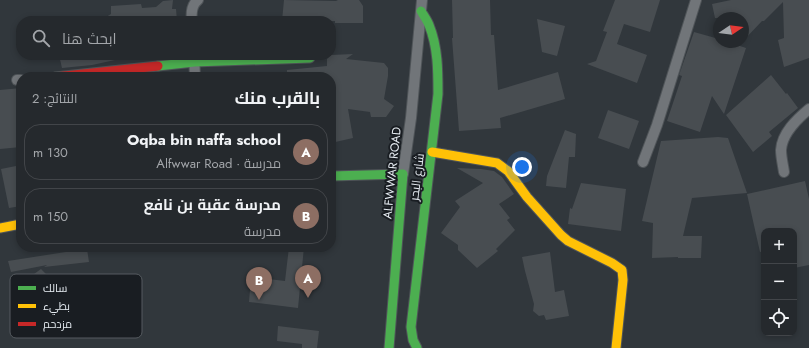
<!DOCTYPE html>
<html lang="ar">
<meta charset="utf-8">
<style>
:root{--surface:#25292d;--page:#2d3135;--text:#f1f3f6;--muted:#a3a6aa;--line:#424549;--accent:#8abfa5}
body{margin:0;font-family:Jost,Cairo,sans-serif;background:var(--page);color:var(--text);direction:rtl}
.controls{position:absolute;right:12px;bottom:12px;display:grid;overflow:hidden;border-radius:8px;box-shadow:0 2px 6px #0003}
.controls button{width:36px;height:36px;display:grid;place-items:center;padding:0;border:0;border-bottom:1px solid var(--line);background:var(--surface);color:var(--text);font:20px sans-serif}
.compass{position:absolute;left:713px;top:12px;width:36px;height:36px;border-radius:50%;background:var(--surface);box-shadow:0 2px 6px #0003;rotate:77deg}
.you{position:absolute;left:522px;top:167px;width:14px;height:14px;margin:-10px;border:3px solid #fff;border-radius:50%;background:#1a73e8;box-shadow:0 0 0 6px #1a73e833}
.badge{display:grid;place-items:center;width:26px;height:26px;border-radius:50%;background:var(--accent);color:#fff;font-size:13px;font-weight:700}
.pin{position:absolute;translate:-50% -33px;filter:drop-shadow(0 1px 2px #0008)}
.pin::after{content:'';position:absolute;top:21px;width:14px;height:12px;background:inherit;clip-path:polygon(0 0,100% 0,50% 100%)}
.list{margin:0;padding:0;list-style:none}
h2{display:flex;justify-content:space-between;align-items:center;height:52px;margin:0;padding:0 16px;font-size:17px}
h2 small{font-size:13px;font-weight:400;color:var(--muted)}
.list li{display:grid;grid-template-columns:26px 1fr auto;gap:12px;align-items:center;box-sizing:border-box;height:56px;margin:0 8px 8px;padding:0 8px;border:1px solid var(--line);border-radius:16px}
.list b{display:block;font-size:15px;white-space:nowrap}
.list p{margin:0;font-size:13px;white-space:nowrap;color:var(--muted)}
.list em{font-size:13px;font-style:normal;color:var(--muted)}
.icon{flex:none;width:22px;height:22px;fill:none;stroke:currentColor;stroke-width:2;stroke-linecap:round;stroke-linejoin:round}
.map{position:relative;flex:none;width:809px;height:348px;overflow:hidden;direction:ltr}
.search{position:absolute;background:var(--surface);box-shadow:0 2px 6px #0003;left:16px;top:16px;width:320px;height:44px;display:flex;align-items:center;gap:10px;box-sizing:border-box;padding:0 14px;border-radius:16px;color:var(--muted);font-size:15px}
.panel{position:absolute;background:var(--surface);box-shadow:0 2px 6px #0003;left:16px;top:72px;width:320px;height:180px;border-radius:16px;direction:rtl}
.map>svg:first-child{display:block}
.building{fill:#484d51}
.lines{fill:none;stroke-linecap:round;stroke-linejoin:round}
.street-casing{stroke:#4f5458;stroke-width:12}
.fast-casing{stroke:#4f5458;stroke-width:11}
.slow-casing{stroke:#4f5458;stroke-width:11}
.jam-casing{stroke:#4f5458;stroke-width:11}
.street{stroke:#717579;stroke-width:10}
.fast{stroke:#4caf50;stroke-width:9}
.slow{stroke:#ffc107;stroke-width:9}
.jam{stroke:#c62828;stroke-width:9}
.labels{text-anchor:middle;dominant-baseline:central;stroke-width:4;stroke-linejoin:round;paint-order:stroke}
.street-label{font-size:12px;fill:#e6ecf2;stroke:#191d22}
.key{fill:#191d22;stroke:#565b60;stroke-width:1}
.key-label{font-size:11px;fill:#e6ecf2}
</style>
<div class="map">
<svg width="809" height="348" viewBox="0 0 809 348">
<rect width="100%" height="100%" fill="#31373c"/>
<g class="building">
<path d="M 173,0 L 172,9 L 176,9 L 177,21 L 100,21 L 111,14 L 111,6 L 141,4 L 142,8 L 156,7 L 163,1 Z"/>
<path d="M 284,0 L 336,1 L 338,0 L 359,0 L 363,6 L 363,23 L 335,23 L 335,21 L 282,21 Z"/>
<path d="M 452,0 L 490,0 L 491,35 L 494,35 L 498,90 L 558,72 L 565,99 L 500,118 L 501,128 L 459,131 L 452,38 L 453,38 Z"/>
<path d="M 615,0 L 660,0 L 650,32 L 624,24 L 617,44 L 647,55 L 637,83 L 587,64 L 596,61 L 607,32 L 603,31 Z"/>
<path d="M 731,0 L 809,0 L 809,58 L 784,67 L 778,40 L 784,38 L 783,2 L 764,21 L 762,21 L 743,41 L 743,18 L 715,18 L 712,4 Z"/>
<path d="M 537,19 L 565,26 L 557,56 L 542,52 Z"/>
<path d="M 694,32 L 719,39 L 719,42 L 728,42 L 746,48 L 724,114 L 712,96 L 700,132 L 667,121 L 682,76 L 679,75 Z"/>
<path d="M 353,54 L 346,59 L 384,63 L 388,68 L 388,76 L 384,99 L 394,106 L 386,117 L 371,117 L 370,112 L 348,109 L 353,138 L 331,143 L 331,77 L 287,77 L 287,70 L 327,66 L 327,59 L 331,55 Z"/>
<path d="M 59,55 L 115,55 L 115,60 L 92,65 L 62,68 Z"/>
<path d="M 771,75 L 786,94 L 787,93 L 798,108 L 769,132 L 772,136 L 753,152 L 726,115 Z"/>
<path d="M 21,88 L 21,147 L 0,149 L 0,90 Z"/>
<path d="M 608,110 L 639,121 L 629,149 L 598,138 Z"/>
<path d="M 565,130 L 576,134 L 575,157 L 569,157 L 566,188 L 546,186 L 547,176 Z"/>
<path d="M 718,137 L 728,138 L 747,193 L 692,198 L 683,236 L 702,236 L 701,258 L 678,258 L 678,257 L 652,258 L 653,223 L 642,221 L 661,141 Z"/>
<path d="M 21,165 L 21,206 L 9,208 L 1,169 Z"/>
<path d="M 457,168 L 481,169 L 494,171 L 502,177 L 514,194 L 499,204 L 510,218 L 507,220 L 515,230 L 496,249 L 498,251 L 477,268 L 458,250 L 458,245 L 441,233 L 460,207 L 455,201 L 483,183 Z"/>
<path d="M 805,181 L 809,199 L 809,265 L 794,268 L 794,231 L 764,231 L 764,251 L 760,252 L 747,194 Z"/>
<path d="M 581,183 L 626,189 L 621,231 L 568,224 L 570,208 L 572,209 Z"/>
<path d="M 289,247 L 304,247 L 298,308 L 249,302 L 251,277 L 285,281 Z"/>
<path d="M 85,249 L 87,249 L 89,262 L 44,267 L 47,265 L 11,272 L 8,261 Z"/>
<path d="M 550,252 L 555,292 L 564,290 L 569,316 L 546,320 L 544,315 L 539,316 L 533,311 L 534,304 L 525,271 L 522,257 Z"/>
<path d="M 41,269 L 54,282 L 55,288 L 53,307 L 88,301 L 91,293 L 97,289 L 101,290 L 107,296 L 107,300 L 103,304 L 106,319 L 19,329 L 17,319 L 24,315 L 27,304 L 23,282 Z"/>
<path d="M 278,326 L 319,331 L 317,348 L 302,348 L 302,344 L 277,341 Z"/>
</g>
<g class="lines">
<defs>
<g id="street">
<path d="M 192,21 C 191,13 191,5 198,0"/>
<path d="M 194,55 L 195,77"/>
<path d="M 17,80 L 21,80"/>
<path d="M 643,162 L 657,125 L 696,0"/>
<path d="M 784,172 C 783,165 781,157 781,150 C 782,133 797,119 809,109"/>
<path d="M 403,174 L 411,118 L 422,0"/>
</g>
<g id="fast">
<path d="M 158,66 L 194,62 L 310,58"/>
<path d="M 331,176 L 403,174 L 389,348"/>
<path d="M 417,348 L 413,340 L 411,327 L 438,94 C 438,71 438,47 429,25 C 427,20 424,16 421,11"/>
</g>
<g id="slow">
<path d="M 432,152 L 497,163 L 508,171 L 527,197 L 561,235 L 568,241 L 612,263 L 622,270 L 623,280 L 616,348"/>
<path d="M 0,228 L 21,224"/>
</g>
<path id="jam" d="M 55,77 L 158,66"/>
</defs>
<use href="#street" class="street-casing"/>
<use href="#fast" class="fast-casing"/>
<use href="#slow" class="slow-casing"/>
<use href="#jam" class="jam-casing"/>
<use href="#street" class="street"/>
<use href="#fast" class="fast"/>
<use href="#slow" class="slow"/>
<use href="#jam" class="jam"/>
</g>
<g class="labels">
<g class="street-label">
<text transform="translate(392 173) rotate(-84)">ALFWWAR ROAD</text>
<text transform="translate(417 177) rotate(-83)">شارع البحر</text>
</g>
</g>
<rect x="10" y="274" width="132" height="64" rx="6" class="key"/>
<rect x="18" y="286" width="18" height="4" fill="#4caf50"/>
<rect x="18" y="304" width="18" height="4" fill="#ffc107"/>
<rect x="18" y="322" width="18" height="4" fill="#c62828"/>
<g class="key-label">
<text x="43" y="292">سالك</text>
<text x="43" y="310">بطيء</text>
<text x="43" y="328">مزدحم</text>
</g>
</svg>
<div class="controls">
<button>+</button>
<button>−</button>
<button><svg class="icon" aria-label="locate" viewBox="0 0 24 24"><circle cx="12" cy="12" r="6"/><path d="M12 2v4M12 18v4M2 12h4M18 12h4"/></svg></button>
</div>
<svg class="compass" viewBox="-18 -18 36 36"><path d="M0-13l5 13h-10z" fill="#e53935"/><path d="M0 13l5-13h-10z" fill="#a3a6aa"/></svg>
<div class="you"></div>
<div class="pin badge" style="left:308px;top:298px;background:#8d6e63">A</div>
<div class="pin badge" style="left:259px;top:300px;background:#8d6e63">B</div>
<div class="search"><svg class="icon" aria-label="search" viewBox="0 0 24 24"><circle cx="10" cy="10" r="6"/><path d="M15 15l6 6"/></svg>ابحث هنا</div>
<section class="panel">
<h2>بالقرب منك<small>النتائج: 2</small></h2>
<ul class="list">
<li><span class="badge" style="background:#8d6e63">A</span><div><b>Oqba bin naffa school</b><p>مدرسة · Alfwwar Road</p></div><em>130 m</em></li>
<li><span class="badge" style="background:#8d6e63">B</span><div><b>مدرسة عقبة بن نافع</b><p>مدرسة</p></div><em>150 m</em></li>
</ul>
</section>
</div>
